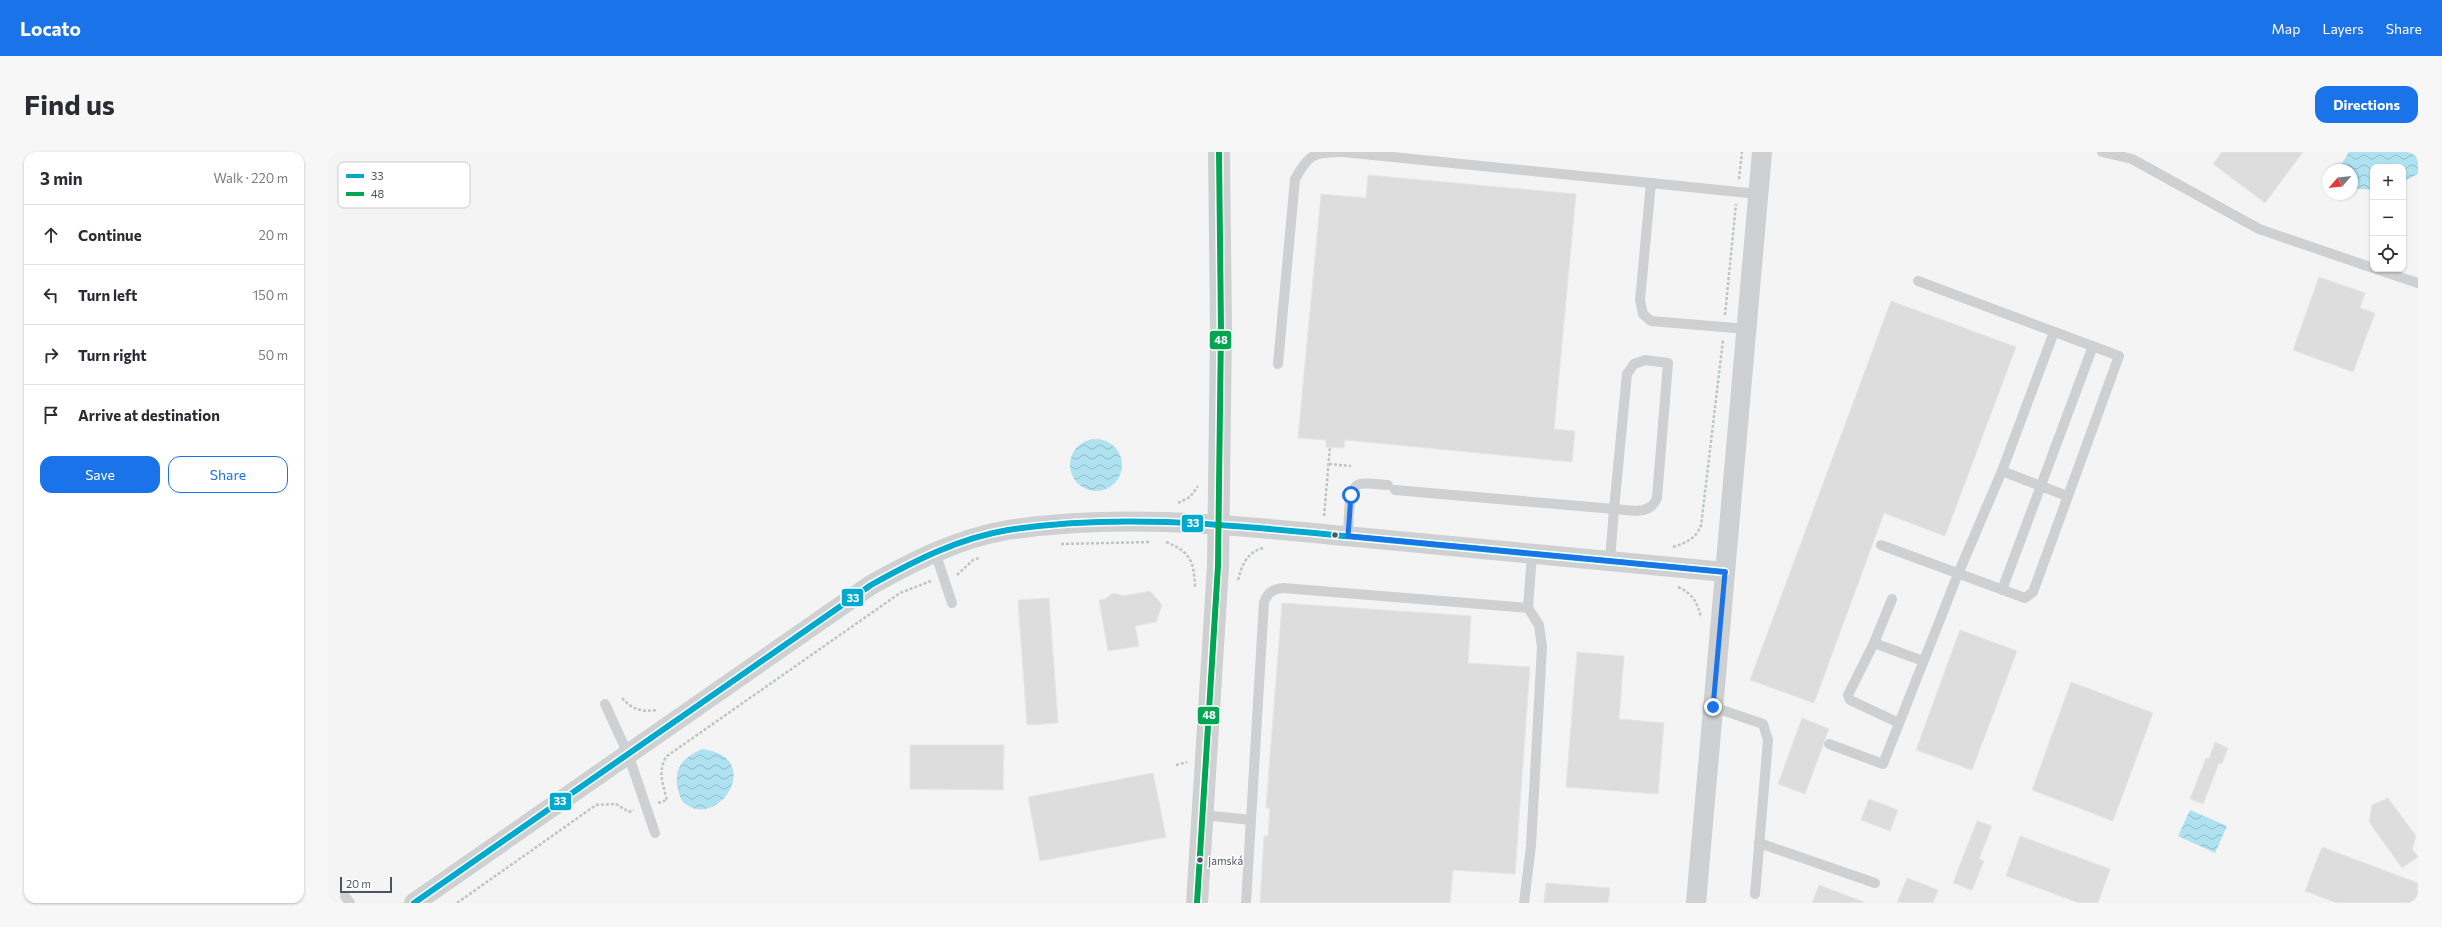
<!DOCTYPE html>
<meta charset="utf-8">
<style>
:root{--surface:#fff;--page:#f7f7f7;--text:#2b2b33;--muted:#7c7c81;--line:#e1e1e2;--accent:#1a73e8}
body{margin:0;font-family:Commissioner,sans-serif;background:var(--page);color:var(--text)}
.controls{position:absolute;right:12px;top:12px;display:grid;overflow:hidden;border-radius:8px;box-shadow:0 1px 3px #0004}
.controls button{width:36px;height:36px;display:grid;place-items:center;padding:0;border:0;border-bottom:1px solid var(--line);background:var(--surface);color:var(--text);font:20px sans-serif}
.compass{position:absolute;left:1994px;top:12px;width:36px;height:36px;border-radius:50%;background:var(--surface);box-shadow:0 1px 3px #0004;rotate:242deg}
.scale{position:absolute;left:12px;bottom:10px;width:52px;box-sizing:border-box;padding-left:4px;border:2px solid #4a5661;border-top:0;font-size:11px;line-height:14px;white-space:nowrap;color:#4a5661;-webkit-text-stroke:3px #fff;paint-order:stroke}
.stop{position:absolute;width:12px;height:12px;margin:-9px;border:3px solid #1a73e8;border-radius:50%;background:#fff}
.stop.end{background:#1a73e8;border-color:#fff;box-shadow:0 1px 4px #0008}
.list{margin:0;padding:0;list-style:none}
h2{display:flex;justify-content:space-between;align-items:center;height:52px;margin:0;padding:0 16px;font-size:17px}
h2 small{font-size:13px;font-weight:400;color:var(--muted)}
.list li{display:grid;grid-template-columns:26px 1fr auto;gap:12px;align-items:center;box-sizing:border-box;height:60px;padding:0 16px;border-top:1px solid var(--line)}
.list b{display:block;font-size:15px;white-space:nowrap}
.list em{font-size:13px;font-style:normal;color:var(--muted)}
.actions{display:flex;gap:8px;padding:12px 16px}
.actions a{flex:1;padding:9px 0;border:1px solid var(--accent);border-radius:12px;text-align:center;font-size:14px;color:var(--accent)}
.actions .main{background:var(--accent);color:#fff}
.icon{flex:none;width:22px;height:22px;fill:none;stroke:currentColor;stroke-width:2;stroke-linecap:round;stroke-linejoin:round}
.map{position:relative;flex:none;width:2090px;height:751px;overflow:hidden;border-radius:12px}
header{display:flex;align-items:center;gap:24px;box-sizing:border-box;height:56px;padding:0 20px;background:var(--accent);color:#fff}
header strong{font-size:19px}
nav{display:flex;gap:22px;margin-inline-start:auto;font-size:14px}
.intro{display:flex;align-items:center;justify-content:space-between;box-sizing:border-box;height:96px;padding:0 24px}
h1{margin:0;font-size:28px}
.button{padding:10px 18px;border-radius:12px;background:var(--accent);color:#fff;font-size:14px;font-weight:700}
main{display:flex;gap:24px;padding:0 24px}
aside{flex:1;background:var(--surface);border-radius:12px;box-shadow:0 1px 3px #0004}
.map>svg:first-child{display:block}
.water{fill:url(#water-waves)}
.building{fill:#ddddde;stroke:#e5e6e7}
.lines{fill:none;stroke-linecap:round;stroke-linejoin:round}
.path{stroke:#bcc7c4;stroke-width:2.5;stroke-dasharray:3 2;stroke-linecap:butt}
.service{stroke:#ced0d2;stroke-width:10}
.minor{stroke:#ced0d2;stroke-width:20}
.tertiary{stroke:#ced0d2;stroke-width:22}
.bus-1-casing{stroke:#fff;stroke-width:9}
.bus-2-casing{stroke:#fff;stroke-width:9}
.bus-1{stroke:#00a9ce;stroke-width:6}
.bus-2{stroke:#00a651;stroke-width:6}
.route{stroke:#1a73e8;stroke-width:5}
.bus-dot{fill:#4a5661;stroke:#fff;stroke-width:1.5}
.labels{text-anchor:middle;dominant-baseline:central;stroke-width:3;stroke-linejoin:round;paint-order:stroke}
.bus-label{font-size:11px;fill:#4a5661;stroke:#fff;text-anchor:start}
.key{fill:#fff;stroke:#c9ccd0;stroke-width:1}
.key-label{font-size:11px;fill:#4a5661}
.line-badge{stroke:#fff;stroke-width:1.5}
.badge-label{font-size:11px;text-anchor:middle;font-weight:bold;fill:#fff}
</style>
<header>
<strong>Locato</strong>
<nav><a>Map</a><a>Layers</a><a>Share</a></nav>
</header>
<div class="intro"><h1>Find us</h1><a class="button">Directions</a></div>
<main>
<aside>
<h2>3 min<small>Walk · 220 m</small></h2>
<ul class="list">
<li><svg class="icon" aria-label="ahead" viewBox="0 0 24 24"><path d="M12 20V5M6 11l6-6 6 6"/></svg><div><b>Continue</b></div><em>20 m</em></li>
<li><svg class="icon" aria-label="left" viewBox="0 0 24 24"><path d="M17 20v-9H6M10 6l-5 5 5 5"/></svg><div><b>Turn left</b></div><em>150 m</em></li>
<li><svg class="icon" aria-label="right" viewBox="0 0 24 24"><path d="M7 20v-9h11M14 6l5 5-5 5"/></svg><div><b>Turn right</b></div><em>50 m</em></li>
<li><svg class="icon" aria-label="arrive" viewBox="0 0 24 24"><path d="M6 21V4h12l-3 4 3 4H6"/></svg><div><b>Arrive at destination</b></div></li>
</ul>
<div class="actions"><a class="main">Save</a><a>Share</a></div>
</aside>
<div class="map">
<svg width="2090" height="751" viewBox="0 0 2090 751">
<defs>
<pattern id="water-waves" width="16" height="10" patternUnits="userSpaceOnUse"><rect width="16" height="10" fill="#aee2f0"/><path d="M0 5q4-4 8 0t8 0" fill="none" stroke="#90bac6"/></pattern>
</defs>
<rect width="100%" height="100%" fill="#f4f4f4"/>
<g class="water">
<path d="M 2021,0 L 2090,0 L 2090,22 L 2075,30 L 2075,15 L 2045,15 L 2045,38 L 2024,36 L 2024,18 L 2010,18 Z"/>
<circle cx="768" cy="313" r="26"/>
<path d="M 374,597 C 439,605 389,681 355,650 C 352,647 350,638 349,633 C 347,613 357,605 374,597 Z"/>
<path d="M 1862,658 L 1899,674 L 1887,701 L 1850,684 Z"/>
</g>
<g class="building">
<path d="M 1894,0 L 1975,0 L 1937,51 L 1885,12 Z"/>
<path d="M 1040,23 L 1248,42 L 1226,277 L 1247,279 L 1244,310 L 1017,288 L 1016,296 L 998,295 L 998,288 L 970,286 L 993,42 L 1038,46 Z"/>
<path d="M 1991,125 L 2037,141 L 2032,156 L 2047,161 L 2025,220 L 1965,198 Z"/>
<path d="M 1563,149 L 1688,195 L 1617,384 L 1556,361 L 1486,551 L 1422,528 Z"/>
<path d="M 822,439 L 834,453 L 828,470 L 807,474 L 811,494 L 780,499 L 771,448 L 777,447 L 785,441 L 795,444 Z"/>
<path d="M 721,446 L 730,571 L 699,573 L 690,448 Z"/>
<path d="M 954,451 L 1143,464 L 1140,511 L 1202,515 L 1187,722 L 1125,718 L 1122,751 L 932,751 L 936,684 L 940,684 L 942,656 L 938,656 Z"/>
<path d="M 1632,478 L 1689,499 L 1644,618 L 1588,598 Z"/>
<path d="M 1249,500 L 1296,504 L 1291,567 L 1336,571 L 1330,642 L 1238,635 Z"/>
<path d="M 1743,530 L 1825,561 L 1785,669 L 1704,638 Z"/>
<path d="M 1474,566 L 1501,577 L 1477,642 L 1450,632 Z"/>
<path d="M 1887,590 L 1900,596 L 1894,612 L 1891,611 L 1875,652 L 1862,647 L 1878,606 L 1881,607 Z"/>
<path d="M 582,593 L 676,593 L 675,638 L 582,637 Z"/>
<path d="M 825,621 L 838,685 L 712,709 L 700,645 Z"/>
<path d="M 2060,646 L 2088,684 L 2084,697 L 2090,705 L 2074,716 L 2041,670 L 2044,653 Z"/>
<path d="M 1541,647 L 1570,658 L 1562,679 L 1533,668 Z"/>
<path d="M 1649,669 L 1664,674 L 1651,707 L 1656,709 L 1644,738 L 1625,731 Z"/>
<path d="M 1692,684 L 1782,717 L 1770,751 L 1751,751 L 1678,724 Z"/>
<path d="M 1994,695 L 2090,731 L 2090,751 L 2009,751 L 1977,739 Z"/>
<path d="M 1579,726 L 1610,738 L 1605,751 L 1569,751 Z"/>
<path d="M 1218,731 L 1282,736 L 1280,751 L 1216,751 Z"/>
<path d="M 1491,733 L 1536,750 L 1536,751 L 1484,751 Z"/>
</g>
<g class="lines">
<g class="path">
<path d="M 1411,27 L 1414,0"/>
<path d="M 1397,163 L 1408,52"/>
<path d="M 1001,312 L 1023,314"/>
<path d="M 850,351 L 862,345 L 870,334"/>
<path d="M 996,364 L 1002,295"/>
<path d="M 838,390 C 863,400 866,410 867,435"/>
<path d="M 733,392 L 823,390"/>
<path d="M 1345,395 C 1358,391 1367,387 1373,374 L 1395,188"/>
<path d="M 629,423 L 645,408 L 651,406"/>
<path d="M 910,428 C 914,413 919,400 935,396"/>
<path d="M 1350,435 C 1364,441 1370,451 1373,466"/>
<path d="M 294,546 C 305,558 313,560 329,558"/>
<path d="M 848,613 L 859,610"/>
<path d="M 330,651 L 339,648 C 335,632 329,618 339,604 L 572,441 L 603,429"/>
<path d="M 129,751 L 268,653 L 288,652 L 301,660 L 306,658"/>
</g>
<g class="service">
<path d="M 1774,0 L 1804,7 L 1931,77 L 2045,116"/>
<path d="M 2048,117 L 2090,131"/>
<path d="M 1419,177 L 1323,169 L 1315,162 L 1312,148 L 1323,31 L 1430,42"/>
<path d="M 1317,208 L 1340,211 L 1329,346 C 1322,364 1302,358 1286,357 L 1299,222 L 1306,212 Z"/>
<path d="M 950,212 L 967,27 C 982,0 986,1 1015,0 L 1323,31"/>
<path d="M 1674,319 L 1739,344"/>
<path d="M 1067,338 L 1286,357 L 1282,409"/>
<path d="M 1020,384 C 1021,373 1019,334 1032,332 C 1040,330 1052,333 1060,333"/>
<path d="M 1553,393 L 1697,446 L 1705,440 L 1791,204 L 1590,129"/>
<path d="M 607,400 L 624,451"/>
<path d="M 1674,438 L 1765,194"/>
<path d="M 1564,447 L 1546,491 L 1520,543 L 1522,548 L 1571,571"/>
<path d="M 1546,491 L 1595,509"/>
<path d="M 277,552 L 300,602 L 327,681"/>
<path d="M 1385,555 L 1435,572 L 1440,588 L 1427,742"/>
<path d="M 1501,592 L 1555,612 L 1630,422 L 1674,319 L 1726,180"/>
<path d="M 875,663 L 923,668"/>
<path d="M 1431,691 L 1547,731"/>
<path d="M 17,744 L 22,751"/>
<path d="M 918,751 L 936,450 C 940,441 944,437 955,436 L 1200,456"/>
<path d="M 1196,751 L 1203,694 L 1214,495 L 1211,473 L 1200,456 L 1204,402"/>
</g>
<g class="minor">
<path d="M 86,751 L 543,433 C 586,409 631,386 680,378 C 795,360 912,374 1028,385 C 1151,397 1274,408 1397,420"/>
<path d="M 1368,751 L 1434,0"/>
</g>
<path class="tertiary" d="M 869,751 L 890,414 L 893,177 L 891,0"/>
<defs>
<path id="bus-1" d="M 86,751 L 543,433 C 586,409 631,386 680,378 C 795,360 912,374 1028,385 C 1151,397 1274,408 1397,420"/>
<path id="bus-2" d="M 869,751 L 890,414 L 893,177 L 891,0"/>
</defs>
<use href="#bus-1" class="bus-1-casing"/>
<use href="#bus-2" class="bus-2-casing"/>
<use href="#bus-1" class="bus-1"/>
<use href="#bus-2" class="bus-2"/>
</g>
<g class="lines">
<path class="route" d="M 1023,343 L 1020,384 L 1397,420 L 1385,555"/>
</g>
<g class="bus-dot">
<circle cx="1007" cy="383" r="3.5"/>
<circle cx="872" cy="708" r="3.5"/>
</g>
<g class="labels">
<g class="bus-label">
<text x="880" y="708">Jamská</text>
</g>
</g>
<rect x="10" y="10" width="132" height="46" rx="6" class="key"/>
<rect x="18" y="22" width="18" height="4" fill="#00a9ce"/>
<rect x="18" y="40" width="18" height="4" fill="#00a651"/>
<g class="key-label">
<text x="43" y="28">33</text>
<text x="43" y="46">48</text>
</g>
<g class="line-badge">
<rect x="881" y="178" width="23" height="20" rx="4" fill="#00a651"/>
<rect x="853" y="362" width="23" height="19" rx="4" fill="#00a9ce"/>
<rect x="513" y="436" width="23" height="19" rx="4" fill="#00a9ce"/>
<rect x="869" y="554" width="23" height="19" rx="4" fill="#00a651"/>
<rect x="221" y="640" width="23" height="19" rx="4" fill="#00a9ce"/>
</g>
<g class="badge-label">
<text x="893" y="192">48</text>
<text x="865" y="375">33</text>
<text x="525" y="450">33</text>
<text x="881" y="567">48</text>
<text x="232" y="653">33</text>
</g>
</svg>
<div class="controls">
<button>+</button>
<button>−</button>
<button><svg class="icon" aria-label="locate" viewBox="0 0 24 24"><circle cx="12" cy="12" r="6"/><path d="M12 2v4M12 18v4M2 12h4M18 12h4"/></svg></button>
</div>
<svg class="compass" viewBox="-18 -18 36 36"><path d="M0-13l5 13h-10z" fill="#e53935"/><path d="M0 13l5-13h-10z" fill="#7c7c81"/></svg>
<div class="scale">20 m</div>
<div class="stop" style="left:1023px;top:343px"></div>
<div class="stop end" style="left:1385px;top:555px"></div>
</div>
</main>
